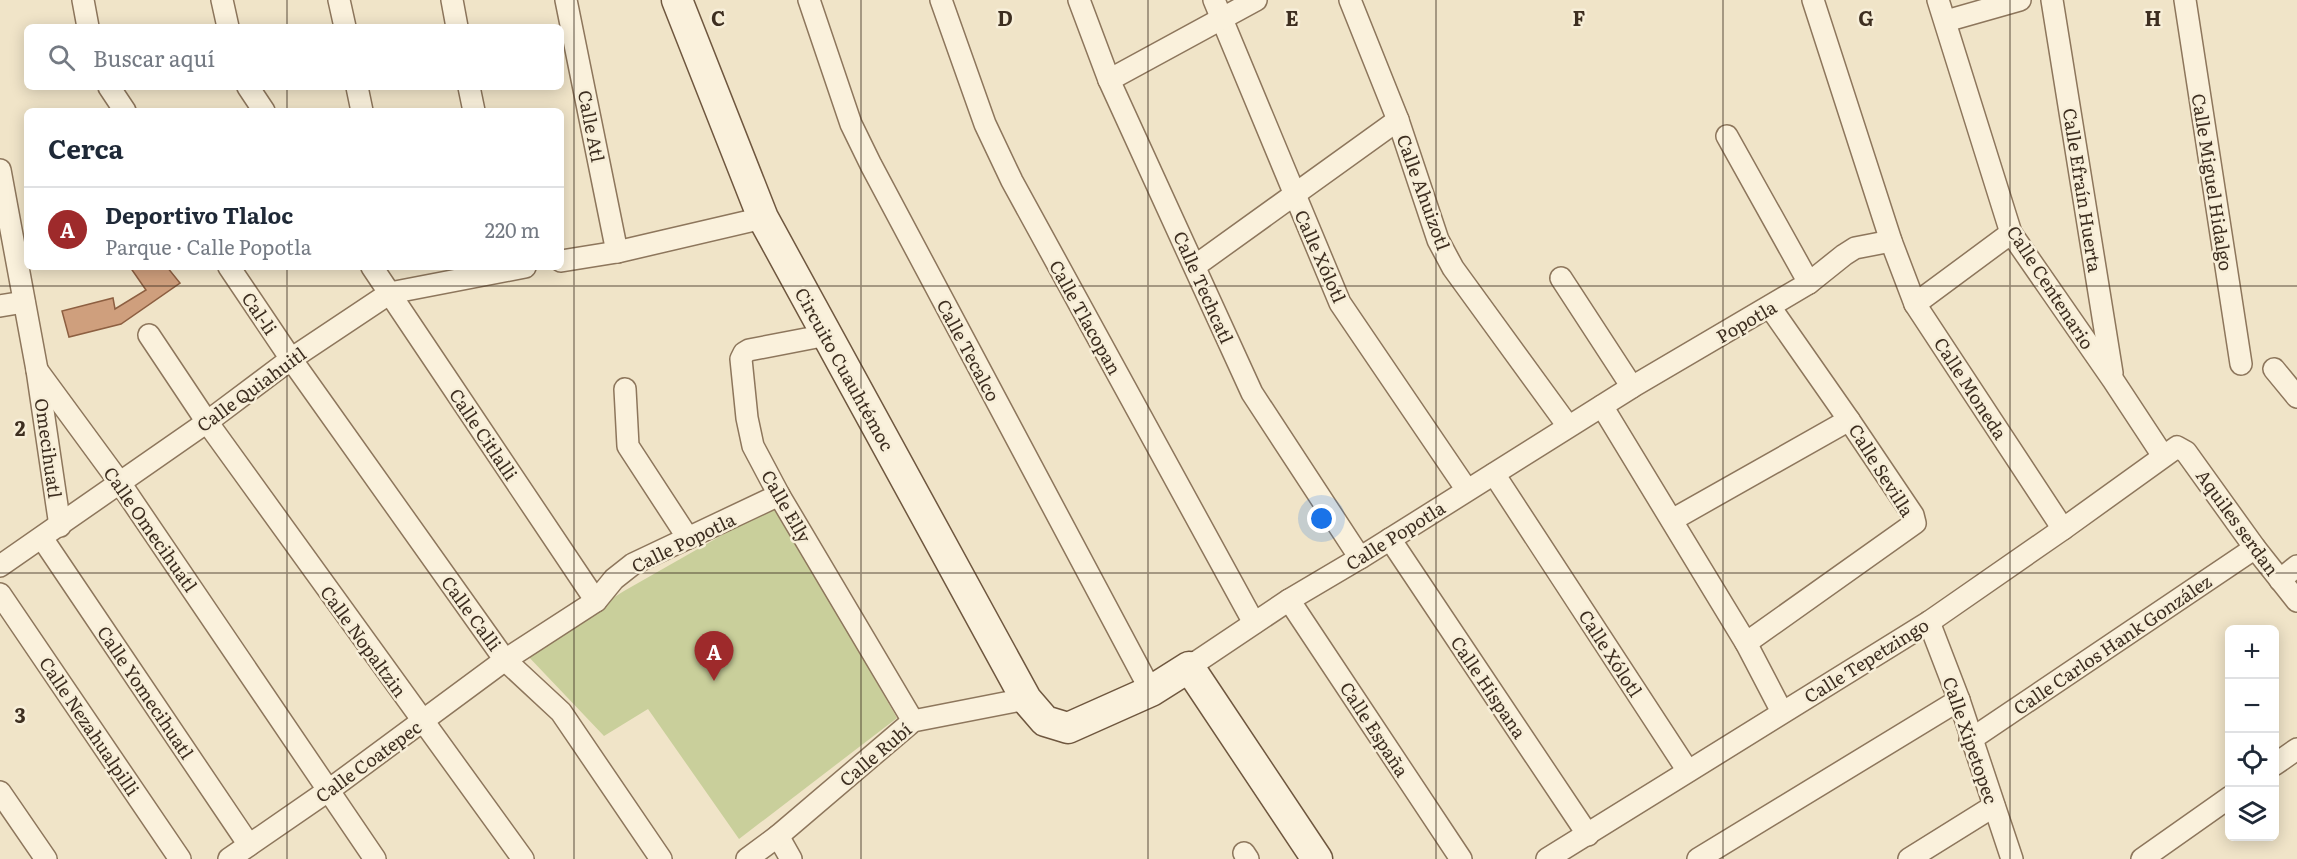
<!DOCTYPE html>
<html lang="es">
<meta charset="utf-8">
<style>
:root{--surface:#fff;--page:#f2f2f3;--text:#1f2937;--muted:#747a83;--line:#e0e1e3;--accent:#9e2a2b}
body{margin:0;font-family:Literata,serif;background:var(--page);color:var(--text)}
.controls{position:absolute;right:18px;bottom:18px;display:grid;overflow:hidden;border-radius:9px;box-shadow:0 3px 15px #0003}
.controls button{width:54px;height:54px;display:grid;place-items:center;padding:0;border:0;border-bottom:2px solid var(--line);background:var(--surface);color:var(--text);font:30px sans-serif}
.you{position:absolute;left:1322px;top:519px;width:21px;height:21px;margin:-15px;border:4px solid #fff;border-radius:50%;background:#1a73e8;box-shadow:0 0 0 9px #1a73e833}
.badge{display:grid;place-items:center;width:39px;height:39px;border-radius:50%;background:var(--accent);color:#fff;font-size:20px;font-weight:700}
.pin{position:absolute;translate:-50% -50px;filter:drop-shadow(0 2px 3px #0008)}
.pin::after{content:'';position:absolute;top:32px;width:21px;height:18px;background:inherit;clip-path:polygon(0 0,100% 0,50% 100%)}
.list{margin:0;padding:0;list-style:none}
h2{display:flex;justify-content:space-between;align-items:center;height:78px;margin:0;padding:0 24px;font-size:26px}
h2 small{font-size:20px;font-weight:400;color:var(--muted)}
.list li{display:grid;grid-template-columns:39px 1fr auto;gap:18px;align-items:center;box-sizing:border-box;height:84px;padding:0 24px;border-top:2px solid var(--line)}
.list b{display:block;font-size:22px;white-space:nowrap}
.list p{margin:0;font-size:20px;white-space:nowrap;color:var(--muted)}
.list em{font-size:20px;font-style:normal;color:var(--muted)}
.icon{flex:none;width:33px;height:33px;fill:none;stroke:currentColor;stroke-width:2;stroke-linecap:round;stroke-linejoin:round}
.map{position:relative;flex:none;width:2297px;height:859px;overflow:hidden}
.search{position:absolute;background:var(--surface);box-shadow:0 3px 15px #0003;left:24px;top:24px;width:540px;height:66px;display:flex;align-items:center;gap:15px;box-sizing:border-box;padding:0 21px;border-radius:9px;color:var(--muted);font-size:22px}
.panel{position:absolute;background:var(--surface);box-shadow:0 3px 15px #0003;left:24px;top:108px;width:540px;height:162px;border-radius:9px}
.map>svg:first-child{display:block}
.green{fill:#c9cf9b}
.building{fill:#cf9f7d;stroke:#8d5f41;stroke-width:1.5}
.lines{fill:none;stroke-linecap:round;stroke-linejoin:round}
.street-casing{stroke:#8d765c;stroke-width:24}
.secondary-casing{stroke:#6f573f;stroke-width:33}
.street{stroke:#faf1dc;stroke-width:21}
.secondary{stroke:#faf1dc;stroke-width:30}
.grid{fill:none;stroke:#3d2e20;stroke-width:1.5;stroke-opacity:0.55}
.labels{text-anchor:middle;dominant-baseline:central;stroke-width:5;stroke-linejoin:round;paint-order:stroke}
.street-label{font-size:18px;fill:#3d2e20;stroke:#f7eed8}
.grid-label{font-size:20px;text-anchor:middle;font-weight:bold;fill:#3d2e20;stroke:#f7eed8;stroke-width:5;stroke-linejoin:round;paint-order:stroke}
</style>
<div class="map">
<svg width="2297" height="859" viewBox="0 0 2297 859">
<rect width="100%" height="100%" fill="#f0e4c8"/>
<path class="green" d="M 775,505 L 897,718 L 739,839 L 648,709 L 604,736 L 525,653 L 624,591 Z"/>
<path class="building" d="M 130,267 L 167,267 L 180,283 L 121,324 L 69,337 L 62,311 L 113,298 L 115,309 L 146,290 Z"/>
<g class="lines">
<defs>
<g id="street">
<path d="M 83,0 L 88,27"/>
<path d="M 222,0 L 228,27"/>
<path d="M 339,0 L 345,27"/>
<path d="M 452,0 L 457,27"/>
<path d="M 566,0 L 617,252"/>
<path d="M 809,0 L 851,124 L 871,165 L 1151,691"/>
<path d="M 941,0 L 985,124 L 1012,181 L 1254,623"/>
<path d="M 1079,0 L 1109,80 L 1252,393 L 1360,558"/>
<path d="M 1214,0 L 1340,303 L 1467,490"/>
<path d="M 1350,0 L 1398,120 L 1438,240 L 1453,268 L 1568,426"/>
<path d="M 1813,0 L 1891,241 L 1915,304 L 2063,529"/>
<path d="M 1938,0 L 2011,233 L 2113,380 L 2163,456"/>
<path d="M 2052,0 L 2112,373"/>
<path d="M 2185,0 L 2241,364"/>
<path d="M 1946,21 L 2020,0"/>
<path d="M 1109,80 L 1256,0"/>
<path d="M 109,87 L 125,111"/>
<path d="M 248,87 L 264,111"/>
<path d="M 357,87 L 362,111"/>
<path d="M 469,87 L 474,111"/>
<path d="M 1727,136 L 1809,283"/>
<path d="M 0,170 L 37,370 L 60,526"/>
<path d="M 561,261 L 617,252 L 763,218"/>
<path d="M 1195,266 L 1398,120"/>
<path d="M 229,267 L 291,359 L 505,660 L 561,712 L 661,859"/>
<path d="M 372,267 L 596,601"/>
<path d="M 1561,278 L 1632,387"/>
<path d="M 1915,304 L 2011,233"/>
<path d="M 0,306 L 24,302"/>
<path d="M 149,335 L 207,422 L 523,859"/>
<path d="M 827,335 L 749,350 L 744,353 L 741,359 L 747,418 L 753,446 L 779,495 L 913,721"/>
<path d="M 2274,369 L 2297,397"/>
<path d="M 37,370 L 120,483 L 375,859"/>
<path d="M 625,389 L 628,446 L 688,538"/>
<path d="M 1602,406 L 1746,643 L 1782,712"/>
<path d="M 1494,474 L 1688,771"/>
<path d="M 1672,520 L 1849,420"/>
<path d="M 42,538 L 249,845"/>
<path d="M 1390,539 L 1588,835"/>
<path d="M 0,566 L 207,422 L 291,359 L 390,293 L 525,267"/>
<path d="M 2280,580 L 2297,566"/>
<path d="M 0,594 L 180,859"/>
<path d="M 1289,600 L 1461,859"/>
<path d="M 1929,622 L 1959,700 L 2012,859"/>
<path d="M 1746,643 L 1915,523 L 1913,515 L 1849,420 L 1770,307"/>
<path d="M 1189,667 L 1289,600 L 1360,558 L 1632,387 L 1809,283 L 1844,255 L 1855,248 L 1891,241"/>
<path d="M 1970,740 L 2255,548"/>
<path d="M 2274,765 L 2297,749"/>
<path d="M 0,792 L 46,859"/>
<path d="M 778,836 L 791,859"/>
<path d="M 1244,853 L 1248,859"/>
<path d="M 229,859 L 329,790 L 505,660 L 596,601 L 614,579 L 633,564 L 779,495"/>
<path d="M 747,859 L 778,836 L 913,721 L 1026,699"/>
<path d="M 1547,859 L 1929,622 L 2063,529 L 2177,447 L 2186,452 L 2255,548 L 2297,601"/>
<path d="M 1698,859 L 1959,700"/>
<path d="M 1909,859 L 1994,806"/>
<path d="M 2142,859 L 2230,797"/>
</g>
<path id="secondary" d="M 677,0 L 763,218 L 1026,699 L 1045,721 L 1068,728 L 1151,691 L 1189,667 L 1317,859"/>
</defs>
<use href="#street" class="street-casing"/>
<use href="#secondary" class="secondary-casing"/>
<use href="#street" class="street"/>
<use href="#secondary" class="secondary"/>
</g>
<path class="grid" d="M 287,0 L 287,27M 574,0 L 574,859M 861,0 L 861,859M 1148,0 L 1148,859M 1436,0 L 1436,859M 1723,0 L 1723,859M 2010,0 L 2010,859M 287,87 L 287,111M 287,267 L 287,859M 0,286 L 2297,286M 0,573 L 2297,573"/>
<g class="labels">
<g class="street-label">
<text transform="translate(592 126) rotate(79)">Calle Atl</text>
<text transform="translate(2213 182) rotate(81)">Calle Miguel Hidalgo</text>
<text transform="translate(2083 190) rotate(81)">Calle Efraín Huerta</text>
<text transform="translate(1424 192) rotate(70)">Calle Ahuizotl</text>
<text transform="translate(1321 256) rotate(66)">Calle Xólotl</text>
<text transform="translate(1204 287) rotate(66)">Calle Techcatl</text>
<text transform="translate(2051 287) rotate(57)">Calle Centenario</text>
<text transform="translate(260 313) rotate(56)">Cal-li</text>
<text transform="translate(1086 317) rotate(61)">Calle Tlacopan</text>
<text transform="translate(1746 321) rotate(-30)">Popotla</text>
<text transform="translate(969 350) rotate(62)">Calle Tecalco</text>
<text transform="translate(845 369) rotate(61)">Circuito Cuauhtémoc</text>
<text transform="translate(1971 388) rotate(57)">Calle Moneda</text>
<text transform="translate(251 389) rotate(-36)">Calle Quiahuitl</text>
<text transform="translate(484 434) rotate(56)">Calle Citlalli</text>
<text transform="translate(49 448) rotate(82)">Omecihuatl</text>
<text transform="translate(1882 470) rotate(58)">Calle Sevilla</text>
<text transform="translate(787 506) rotate(60)">Calle Elly</text>
<text transform="translate(2238 522) rotate(54)">Aquiles serdan</text>
<text transform="translate(151 529) rotate(55)">Calle Omecihuatl</text>
<text transform="translate(1395 535) rotate(-32)">Calle Popotla</text>
<text transform="translate(683 542) rotate(-26)">Calle Popotla</text>
<text transform="translate(472 613) rotate(54)">Calle Calli</text>
<text transform="translate(364 641) rotate(54)">Calle Nopaltzin</text>
<text transform="translate(2112 644) rotate(-34)">Calle Carlos Hank González</text>
<text transform="translate(1611 653) rotate(57)">Calle Xólotl</text>
<text transform="translate(1866 660) rotate(-32)">Calle Tepetzingo</text>
<text transform="translate(1489 687) rotate(56)">Calle Hispana</text>
<text transform="translate(146 692) rotate(56)">Calle Yomecihuatl</text>
<text transform="translate(90 726) rotate(56)">Calle Nezahualpilli</text>
<text transform="translate(1375 729) rotate(57)">Calle España</text>
<text transform="translate(1971 740) rotate(71)">Calle Xipetopec</text>
<text transform="translate(875 754) rotate(-40)">Calle Rubí</text>
<text transform="translate(368 761) rotate(-36)">Calle Coatepec</text>
</g>
</g>
<g class="grid-label">
<text x="718" y="26">C</text>
<text x="1005" y="26">D</text>
<text x="1292" y="26">E</text>
<text x="1579" y="26">F</text>
<text x="1866" y="26">G</text>
<text x="2153" y="26">H</text>
<text x="20" y="436">2</text>
<text x="20" y="723">3</text>
</g>
</svg>
<div class="controls">
<button>+</button>
<button>−</button>
<button><svg class="icon" aria-label="locate" viewBox="0 0 24 24"><circle cx="12" cy="12" r="6"/><path d="M12 2v4M12 18v4M2 12h4M18 12h4"/></svg></button>
<button><svg class="icon" aria-label="layers" viewBox="0 0 24 24"><path d="M12 4l9 5-9 5-9-5zM3 14l9 5 9-5"/></svg></button>
</div>
<div class="you"></div>
<div class="pin badge" style="left:714px;top:681px">A</div>
<div class="search"><svg class="icon" aria-label="search" viewBox="0 0 24 24"><circle cx="10" cy="10" r="6"/><path d="M15 15l6 6"/></svg>Buscar aquí</div>
<section class="panel">
<h2>Cerca<small></small></h2>
<ul class="list">
<li><span class="badge">A</span><div><b>Deportivo Tlaloc</b><p>Parque · Calle Popotla</p></div><em>220 m</em></li>
</ul>
</section>
</div>
